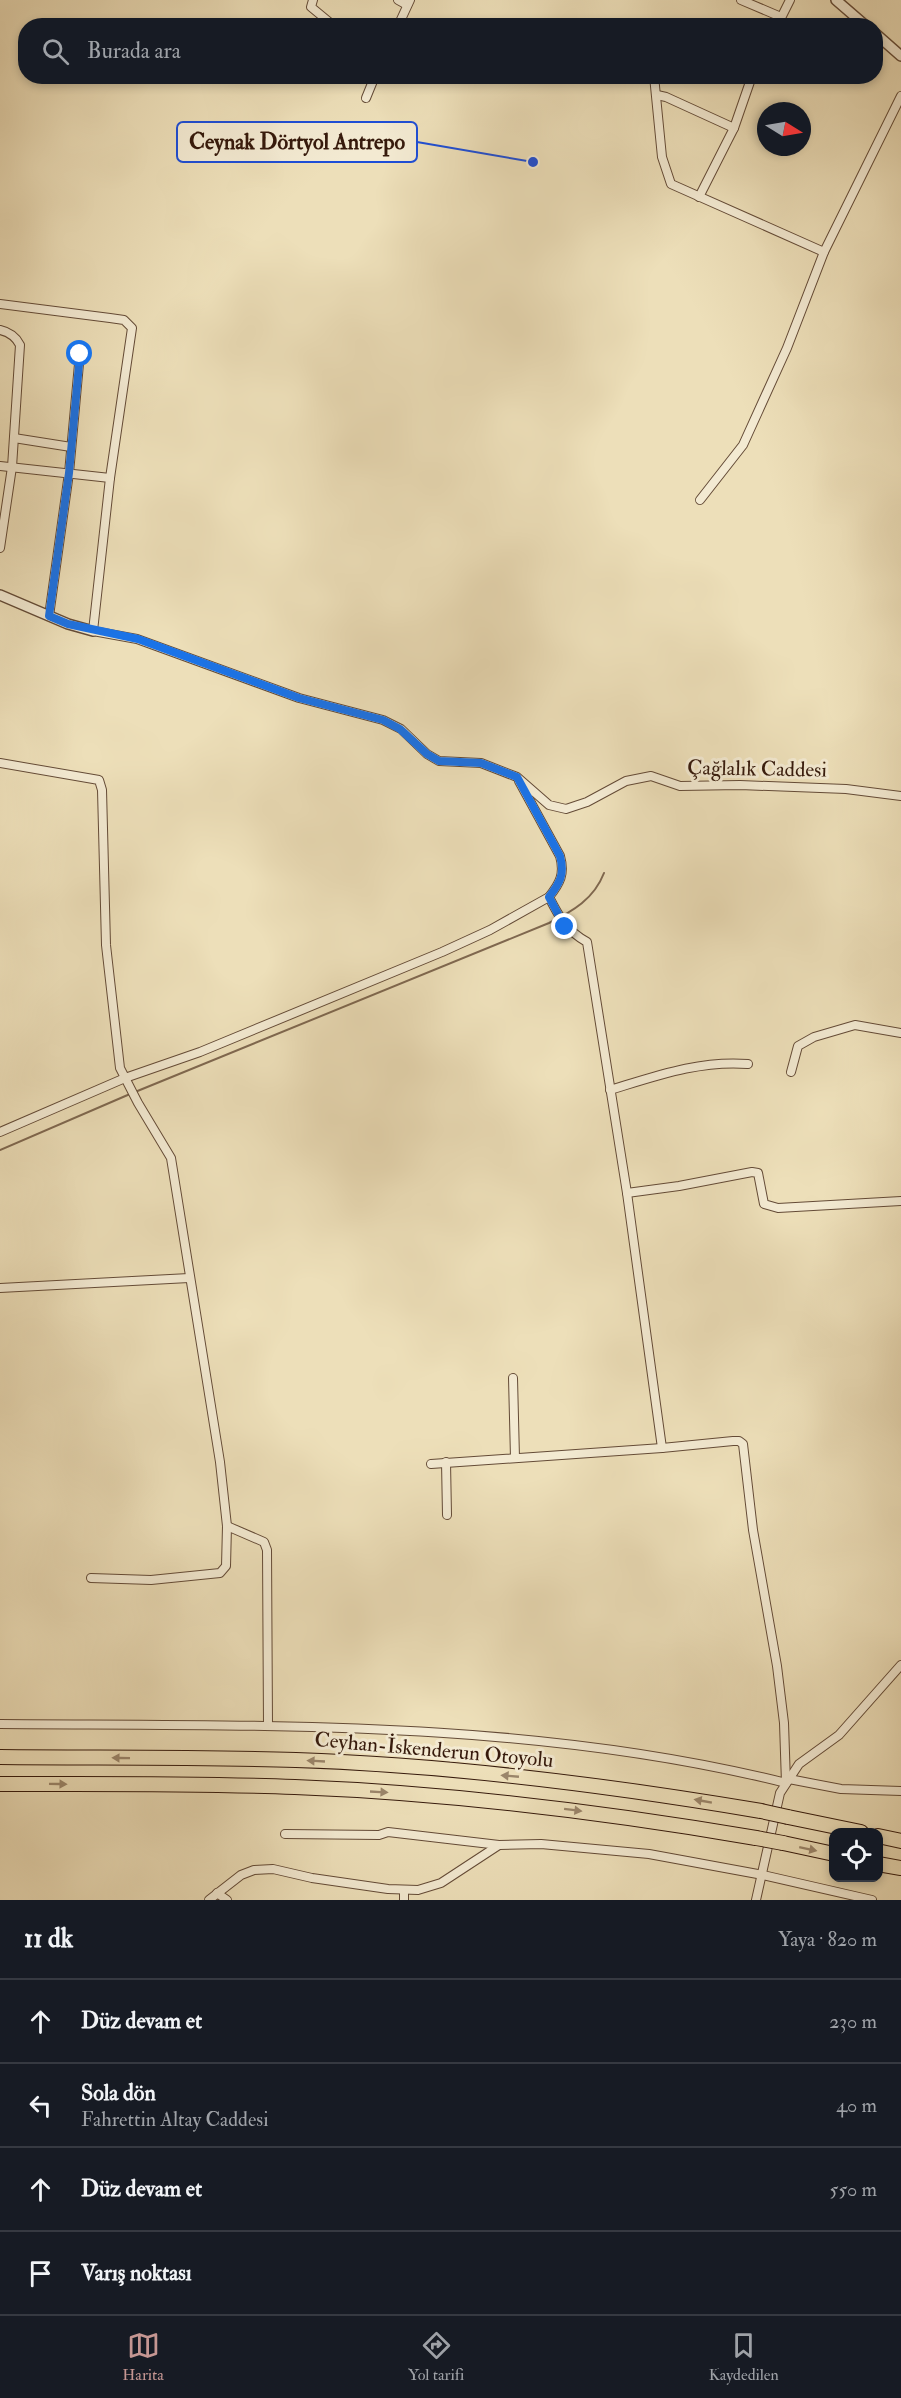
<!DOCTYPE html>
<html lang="tr">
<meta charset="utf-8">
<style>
:root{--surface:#171b24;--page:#20242c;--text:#f1f3f6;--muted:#9ea1a6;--line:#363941;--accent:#c59692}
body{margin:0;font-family:"IM FELL Double Pica",serif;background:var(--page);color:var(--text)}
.controls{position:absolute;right:18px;bottom:18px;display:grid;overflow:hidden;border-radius:12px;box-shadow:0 3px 9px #0003}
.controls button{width:54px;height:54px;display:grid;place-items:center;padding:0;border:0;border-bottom:2px solid var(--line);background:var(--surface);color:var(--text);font:30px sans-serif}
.compass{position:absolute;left:757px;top:102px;width:54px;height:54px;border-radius:50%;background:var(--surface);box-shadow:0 3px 9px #0003;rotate:101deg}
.stop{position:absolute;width:18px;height:18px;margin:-14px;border:4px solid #1a73e8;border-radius:50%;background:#fff}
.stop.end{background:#1a73e8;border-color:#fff;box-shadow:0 2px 6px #0008}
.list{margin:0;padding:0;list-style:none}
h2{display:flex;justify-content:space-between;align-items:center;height:78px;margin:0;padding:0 24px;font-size:26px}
h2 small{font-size:20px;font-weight:400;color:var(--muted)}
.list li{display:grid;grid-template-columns:39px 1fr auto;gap:18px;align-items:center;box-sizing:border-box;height:84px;padding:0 24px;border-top:2px solid var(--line)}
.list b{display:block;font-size:22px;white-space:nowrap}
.list p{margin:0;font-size:20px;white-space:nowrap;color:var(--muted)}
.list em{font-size:20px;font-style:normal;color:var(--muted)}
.icon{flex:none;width:33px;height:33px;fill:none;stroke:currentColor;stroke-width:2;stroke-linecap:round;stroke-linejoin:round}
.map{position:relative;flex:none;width:901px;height:1900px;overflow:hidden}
.search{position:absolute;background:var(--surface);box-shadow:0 3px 9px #0003;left:18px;right:18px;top:18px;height:66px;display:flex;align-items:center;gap:15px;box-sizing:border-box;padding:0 21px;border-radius:24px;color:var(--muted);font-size:22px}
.sheet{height:414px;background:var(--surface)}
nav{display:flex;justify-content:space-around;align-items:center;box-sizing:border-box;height:84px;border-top:2px solid var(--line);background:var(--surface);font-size:16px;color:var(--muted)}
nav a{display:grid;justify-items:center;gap:3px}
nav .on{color:var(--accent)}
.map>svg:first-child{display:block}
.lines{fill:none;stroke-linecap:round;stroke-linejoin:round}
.stream{stroke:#7f6850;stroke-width:2}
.minor-casing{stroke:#644b37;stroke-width:10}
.tertiary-casing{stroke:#644b37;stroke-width:12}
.motorway-casing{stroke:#361a0c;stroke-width:16}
.minor{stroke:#f3ead2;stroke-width:8}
.tertiary{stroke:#f3ead2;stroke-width:9}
.motorway{stroke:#eddfb9;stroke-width:14}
.motorway-bridge-casing{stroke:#361a0c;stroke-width:16;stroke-linecap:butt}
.motorway-bridge{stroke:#eddfb9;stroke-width:14}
.oneway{fill:#9b866b}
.route{stroke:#1a73e8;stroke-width:8}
.labels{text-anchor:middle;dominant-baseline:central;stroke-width:6;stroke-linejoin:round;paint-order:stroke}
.street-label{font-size:21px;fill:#361a0c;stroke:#f3ead2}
.leader{fill:none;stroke:#1d4ed8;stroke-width:2}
.callout-dot{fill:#1d4ed8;stroke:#f3ead2;stroke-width:2}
.callout{fill:#f3ead2;stroke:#1d4ed8;stroke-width:2}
.callout-label{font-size:22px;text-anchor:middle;font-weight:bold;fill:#361a0c}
</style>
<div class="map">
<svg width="901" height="1900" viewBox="0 0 901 1900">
<rect width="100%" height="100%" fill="#eddfb9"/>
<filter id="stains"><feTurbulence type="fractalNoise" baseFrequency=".00333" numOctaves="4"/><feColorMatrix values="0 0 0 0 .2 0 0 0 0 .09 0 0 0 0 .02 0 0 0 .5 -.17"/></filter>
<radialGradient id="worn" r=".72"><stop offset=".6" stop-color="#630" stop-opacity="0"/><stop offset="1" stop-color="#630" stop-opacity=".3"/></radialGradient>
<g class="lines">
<g class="stream">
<path d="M 135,1092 L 549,923 C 573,911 594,899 604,873"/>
<path d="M 0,1150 L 130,1094"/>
</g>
<defs>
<g id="minor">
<path d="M 313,0 L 311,7 L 334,26"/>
<path d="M 398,0 L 407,5"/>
<path d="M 741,0 L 781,17"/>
<path d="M 398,26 L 410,0"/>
<path d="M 777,26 L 790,0"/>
<path d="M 654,76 L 662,157 L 671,184 L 824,252"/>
<path d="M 657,95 L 666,97 L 734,128"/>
<path d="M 366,98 L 375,76"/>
<path d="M 699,197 L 734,128 L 752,76"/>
<path d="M 0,304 L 110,318 L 124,320 L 132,328 L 110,478 L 93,631 L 137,639 L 299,698 L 383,720 L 401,729 L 427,754 L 439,761 L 481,763 L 517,777 L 549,805 L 566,809 L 587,802 L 626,781 L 651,776 L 680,786 L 740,785 L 846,789 L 901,796"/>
<path d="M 0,330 C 9,332 16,337 20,345 L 12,467 L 0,548"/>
<path d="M 14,438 L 71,447"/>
<path d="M 0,466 L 110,478"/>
<path d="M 700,500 L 743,445 L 787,348 L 824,252 L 901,96"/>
<path d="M 49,616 L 69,473 L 80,353"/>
<path d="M 0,763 L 99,780 L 102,790 L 106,945 L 120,1068 L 138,1103 L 171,1158 L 220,1462 L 227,1526 L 226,1566 L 220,1573 L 151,1580 L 91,1578"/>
<path d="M 519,781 L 560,856 C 565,874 560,883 549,897 C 559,917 567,931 587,942 L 627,1193 L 662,1448"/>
<path d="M 791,1072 L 798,1046 L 814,1037 L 855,1025 L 901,1033"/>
<path d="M 610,1090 C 656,1076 700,1060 748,1064"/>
<path d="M 0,1132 L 125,1078 L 200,1052 L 442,952 L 490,930 L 549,897"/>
<path d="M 627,1193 L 679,1186 L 752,1172 L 758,1173 L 764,1204 L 778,1208 L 901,1201"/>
<path d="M 0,1288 L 189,1278"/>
<path d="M 513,1378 L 515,1458"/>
<path d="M 446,1462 L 447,1515"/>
<path d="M 227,1526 L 264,1542 L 267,1550 L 268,1725"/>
<path d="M 0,1724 C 262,1726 531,1719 786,1783 L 784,1723 L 777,1666 L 753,1530 L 743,1444 L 739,1441 L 733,1441 L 662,1448 L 431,1464"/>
<path d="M 789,1779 L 841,1789 L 901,1791"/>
<path d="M 285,1834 L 379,1835 L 388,1832 L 499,1845"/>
<path d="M 217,1893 L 227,1900"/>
<path d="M 209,1900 L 241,1875 L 254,1870 L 273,1869 L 312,1878 L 388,1889 L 418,1890 L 441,1883 L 499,1845 L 541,1844 L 649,1854 L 763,1875 L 872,1900"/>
<path d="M 404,1900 L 404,1890"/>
<path d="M 756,1900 L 780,1793 L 799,1764 L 839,1735 L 901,1665"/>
</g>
<g id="tertiary">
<path d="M 836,0 L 866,26"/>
<path d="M 876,34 L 901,56"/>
<path d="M 0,595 L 68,624 L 93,631"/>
</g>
<g id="motorway">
<path d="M 0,1757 C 98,1758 197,1757 296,1760 C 452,1765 607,1785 761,1811"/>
<path d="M 0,1784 C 98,1784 197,1783 295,1787 C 450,1793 604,1812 756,1838"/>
<path d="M 788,1817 L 861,1832"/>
<path d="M 878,1836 L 901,1841"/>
<path d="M 783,1843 L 834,1854"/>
<path d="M 878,1864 L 901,1868"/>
</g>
</defs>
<use href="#minor" class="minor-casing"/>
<use href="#tertiary" class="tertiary-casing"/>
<use href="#motorway" class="motorway-casing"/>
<use href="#minor" class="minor"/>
<use href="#tertiary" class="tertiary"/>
<use href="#motorway" class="motorway"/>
<defs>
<g id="motorway-bridge">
<path d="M 761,1811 L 788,1817"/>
<path d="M 756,1838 L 783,1843"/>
</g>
</defs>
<use href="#motorway-bridge" class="motorway-bridge-casing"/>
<use href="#motorway-bridge" class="motorway-bridge"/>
</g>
<defs><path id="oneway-solid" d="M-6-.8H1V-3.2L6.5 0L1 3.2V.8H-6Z" transform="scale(1.5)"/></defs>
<g class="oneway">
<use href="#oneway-solid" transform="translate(121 1758) rotate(-179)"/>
<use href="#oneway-solid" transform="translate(316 1761) rotate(-177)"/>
<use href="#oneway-solid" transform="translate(510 1776) rotate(-175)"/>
<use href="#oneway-solid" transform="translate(58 1784) rotate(1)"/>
<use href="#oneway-solid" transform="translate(379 1792) rotate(3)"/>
<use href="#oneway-solid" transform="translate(703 1801) rotate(-170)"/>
<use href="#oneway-solid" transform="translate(573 1810) rotate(7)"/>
<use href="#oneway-solid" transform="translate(808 1849) rotate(12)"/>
</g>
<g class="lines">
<path class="route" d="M 80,354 L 69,473 L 49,616 L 68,624 L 138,639 L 299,698 L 383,720 L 400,729 L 427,754 L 439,761 L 481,763 L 517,777 L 560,856 C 565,874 560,883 549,897 L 565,927"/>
</g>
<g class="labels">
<g class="street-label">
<text transform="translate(757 769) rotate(1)">Çağlalık Caddesi</text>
<text transform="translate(434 1750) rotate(5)">Ceyhan-İskenderun Otoyolu</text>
</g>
</g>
<path class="leader" d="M533 162L417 142"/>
<circle class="callout-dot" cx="533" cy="162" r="6"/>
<rect class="callout" x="177" y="122" width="240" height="40" rx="6"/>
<g class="callout-label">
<text x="297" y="149">Ceynak Dörtyol Antrepo</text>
</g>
<rect width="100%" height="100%" filter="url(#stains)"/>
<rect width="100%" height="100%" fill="url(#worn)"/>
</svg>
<div class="controls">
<button><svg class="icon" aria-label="locate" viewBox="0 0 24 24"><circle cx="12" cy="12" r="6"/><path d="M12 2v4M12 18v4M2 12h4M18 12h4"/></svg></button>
</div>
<svg class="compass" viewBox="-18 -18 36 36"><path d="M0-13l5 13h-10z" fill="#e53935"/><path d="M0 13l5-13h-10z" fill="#9ea1a6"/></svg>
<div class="stop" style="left:80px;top:354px"></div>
<div class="stop end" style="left:565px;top:927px"></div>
<div class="search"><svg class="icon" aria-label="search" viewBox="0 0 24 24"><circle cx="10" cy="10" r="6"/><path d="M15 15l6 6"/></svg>Burada ara</div>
</div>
<section class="sheet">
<h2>11 dk<small>Yaya · 820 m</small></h2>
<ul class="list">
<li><svg class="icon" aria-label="ahead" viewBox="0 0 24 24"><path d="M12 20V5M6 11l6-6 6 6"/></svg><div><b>Düz devam et</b></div><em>230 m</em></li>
<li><svg class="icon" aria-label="left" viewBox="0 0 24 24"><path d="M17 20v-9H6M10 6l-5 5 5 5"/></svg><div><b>Sola dön</b><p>Fahrettin Altay Caddesi</p></div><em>40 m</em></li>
<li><svg class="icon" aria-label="ahead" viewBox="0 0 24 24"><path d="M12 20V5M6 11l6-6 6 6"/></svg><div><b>Düz devam et</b></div><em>550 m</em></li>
<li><svg class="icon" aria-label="arrive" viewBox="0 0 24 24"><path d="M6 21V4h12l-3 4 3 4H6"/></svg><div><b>Varış noktası</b></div></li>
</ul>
</section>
<nav>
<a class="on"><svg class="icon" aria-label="map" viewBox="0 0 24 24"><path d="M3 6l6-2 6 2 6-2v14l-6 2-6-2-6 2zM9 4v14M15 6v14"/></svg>Harita</a>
<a><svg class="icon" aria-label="directions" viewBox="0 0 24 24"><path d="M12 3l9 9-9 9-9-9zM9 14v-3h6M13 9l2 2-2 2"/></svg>Yol tarifi</a>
<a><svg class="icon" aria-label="saved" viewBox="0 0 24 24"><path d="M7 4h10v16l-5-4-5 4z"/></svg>Kaydedilen</a>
</nav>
